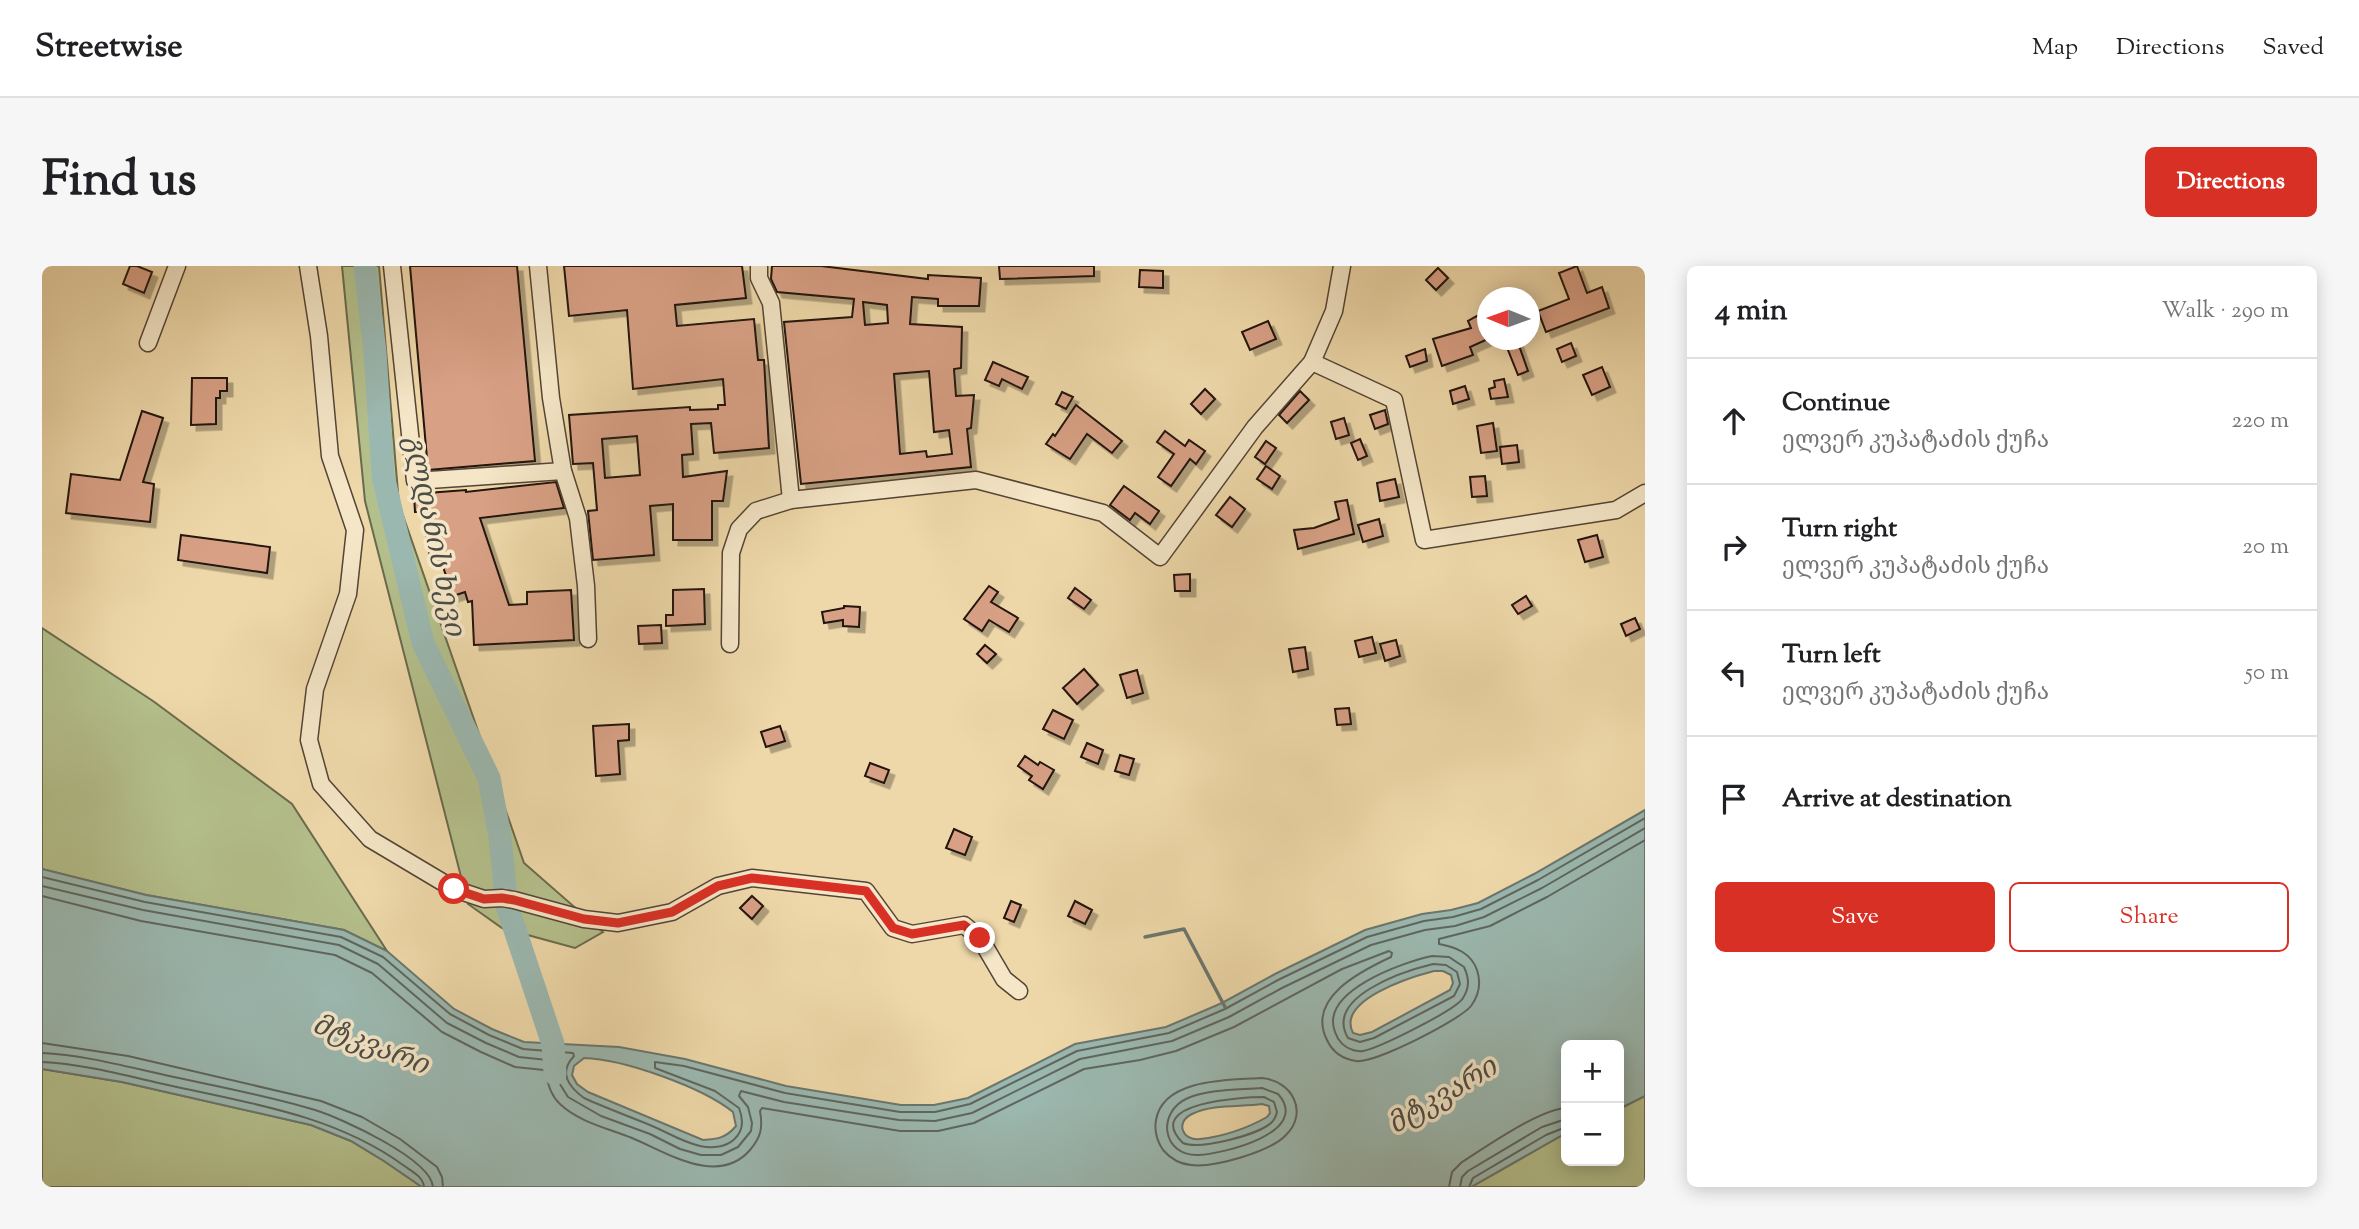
<!DOCTYPE html>
<meta charset="utf-8">
<style>
:root{--surface:#fff;--page:#f6f6f6;--text:#202124;--muted:#757577;--line:#e0e0e0;--accent:#d93025}
body{margin:0;font-family:"Sorts Mill Goudy","Noto Serif Georgian",serif;background:var(--page);color:var(--text)}
.controls{position:absolute;right:21px;bottom:21px;display:grid;overflow:hidden;border-radius:10px;box-shadow:0 4px 18px #0003}
.controls button{width:63px;height:63px;display:grid;place-items:center;padding:0;border:0;border-bottom:2px solid var(--line);background:var(--surface);color:var(--text);font:35px sans-serif}
.compass{position:absolute;left:1435px;top:21px;width:63px;height:63px;border-radius:50%;background:var(--surface);box-shadow:0 4px 18px #0003;rotate:271deg}
.stop{position:absolute;width:21px;height:21px;margin:-16px;border:5px solid #d93025;border-radius:50%;background:#fff}
.stop.end{background:#d93025;border-color:#fff;box-shadow:0 2px 7px #0008}
.list{margin:0;padding:0;list-style:none}
h2{display:flex;justify-content:space-between;align-items:center;height:91px;margin:0;padding:0 28px;font-size:30px}
h2 small{font-size:23px;font-weight:400;color:var(--muted)}
.list li{display:grid;grid-template-columns:46px 1fr auto;gap:21px;align-items:center;box-sizing:border-box;height:126px;padding:0 28px;border-top:2px solid var(--line)}
.list b{display:block;font-size:26px;white-space:nowrap}
.list p{margin:0;font-size:23px;white-space:nowrap;color:var(--muted)}
.list em{font-size:23px;font-style:normal;color:var(--muted)}
.actions{display:flex;gap:14px;padding:21px 28px}
.actions a{flex:1;padding:16px 0;border:2px solid var(--accent);border-radius:10px;text-align:center;font-size:24px;color:var(--accent)}
.actions .main{background:var(--accent);color:#fff}
.icon{flex:none;width:38px;height:38px;fill:none;stroke:currentColor;stroke-width:2;stroke-linecap:round;stroke-linejoin:round}
.map{position:relative;flex:none;width:1603px;height:921px;overflow:hidden;border-radius:10px}
header{display:flex;align-items:center;gap:42px;box-sizing:border-box;height:98px;padding:0 35px;background:var(--surface);border-bottom:2px solid var(--line)}
header strong{font-size:33px}
nav{display:flex;gap:38px;margin-inline-start:auto;font-size:24px}
.intro{display:flex;align-items:center;justify-content:space-between;box-sizing:border-box;height:168px;padding:0 42px}
h1{margin:0;font-size:49px}
.button{padding:18px 32px;border-radius:10px;background:var(--accent);color:#fff;font-size:24px;font-weight:700}
main{display:flex;gap:42px;padding:0 42px}
aside{flex:1;background:var(--surface);border-radius:10px;box-shadow:0 4px 18px #0003}
.map>svg:first-child{display:block}
.green{fill:#b4c08c;stroke:#6a6a4d;stroke-width:2}
.water{fill:#9bb8b0;stroke:#6a766f;stroke-width:2;fill-rule:evenodd}
.lines{fill:none;stroke-linecap:round;stroke-linejoin:round}
.shore{stroke:#5e665f;stroke-width:2}
.stream{stroke:#6a766f;stroke-width:3.5}
.river{stroke:#9bb8b0;stroke-width:23}
.building{fill:#d8a085;stroke:#21130e;stroke-width:2;fill-rule:evenodd;filter:url(#shadow)}
.minor-casing{stroke:#544435;stroke-width:19}
.minor{stroke:#f4e6c7;stroke-width:16}
.route{stroke:#d93025;stroke-width:9}
.labels{text-anchor:middle;dominant-baseline:central;stroke-width:7;stroke-linejoin:round;paint-order:stroke}
.water-label{font-size:28px;font-style:italic;fill:#4c4d47;stroke:#f4e6c7}
</style>
<header>
<strong>Streetwise</strong>
<nav><a>Map</a><a>Directions</a><a>Saved</a></nav>
</header>
<div class="intro"><h1>Find us</h1><a class="button">Directions</a></div>
<main>
<div class="map">
<svg width="1603" height="921" viewBox="0 0 1603 921">
<defs>
<filter id="shadow"><feDropShadow dx="5.5" dy="5.5" stdDeviation="0" flood-color="#0004"/></filter>
</defs>
<rect width="100%" height="100%" fill="#eed8a9"/>
<filter id="stains"><feTurbulence type="fractalNoise" baseFrequency=".00286" numOctaves="4"/><feColorMatrix values="0 0 0 0 .2 0 0 0 0 .09 0 0 0 0 .02 0 0 0 .5 -.17"/></filter>
<radialGradient id="worn" r=".72"><stop offset=".6" stop-color="#630" stop-opacity="0"/><stop offset="1" stop-color="#630" stop-opacity=".3"/></radialGradient>
<g class="green">
<path d="M 300,0 L 337,0 L 357,238 L 482,597 L 561,666 L 533,682 L 460,662 L 426,638 L 323,235 Z"/>
<path d="M 0,362 L 111,435 L 250,538 L 345,685 L 302,664 L 104,629 L 0,603 Z"/>
<path d="M 0,803 L 80,816 L 269,859 L 309,875 L 342,895 L 380,921 L 0,921 Z"/>
<path d="M 1603,830 L 1603,921 L 1429,921 L 1524,867 L 1524,895 L 1577,895 L 1577,843 Z"/>
</g>
<path class="water" d="M 1603,544 L 1603,830 L 1577,843 L 1577,779 L 1524,779 L 1524,867 L 1429,921 L 380,921 L 342,895 L 309,875 L 269,859 L 80,816 L 0,803 L 0,603 L 104,629 L 302,664 L 345,685 L 412,743 L 450,763 L 482,776 L 577,781 L 643,793 L 744,820 L 859,839 L 892,839 L 926,832 L 1033,778 L 1124,761 L 1180,737 L 1233,708 L 1323,664 L 1380,648 L 1409,644 L 1436,637 L 1492,608 ZM 1392,705 L 1401,705 L 1409,709 L 1411,717 L 1408,724 L 1330,766 L 1318,769 L 1311,767 C 1294,734 1369,711 1392,705 ZM 542,792 C 581,793 660,821 691,846 L 694,860 C 684,872 676,873 661,874 L 546,826 L 535,818 L 530,809 L 532,800 ZM 1220,838 L 1227,840 L 1228,847 L 1225,851 C 1206,862 1180,871 1158,873 C 1140,875 1133,856 1150,848 C 1171,838 1198,841 1220,838 Z"/>
<g class="lines">
<g class="shore">
<path d="M 0,611 L 103,636 L 299,671 L 341,691 L 408,748 L 447,769 L 481,783 L 531,787 L 532,790 C 516,807 527,821 542,832 C 564,842 586,850 608,859 C 625,866 640,876 658,880 C 685,886 708,870 697,842 L 673,825 L 613,802 L 613,796 L 642,800 L 743,827 L 858,846 L 893,846 L 928,838 L 1035,785 L 1127,767 L 1183,743 L 1236,714 L 1325,671 L 1382,655 L 1411,651 L 1439,643 L 1496,614 L 1603,552"/>
<path d="M 0,620 L 101,644 L 297,679 L 336,698 L 405,757 L 444,777 L 477,791 L 515,795 L 516,815 L 526,831 L 559,850 L 608,868 L 638,883 L 659,889 L 679,889 L 696,881 L 709,865 L 710,857 L 706,841 L 697,830 L 699,825 L 742,836 L 857,854 L 893,855 L 930,847 L 1038,793 L 1130,775 L 1187,751 L 1240,722 L 1329,679 L 1383,664 L 1413,660 L 1442,651 L 1500,622 L 1603,562"/>
<path d="M 0,630 L 99,655 L 293,689 L 330,707 L 400,766 L 439,786 L 473,801 L 502,804 C 506,816 508,829 518,838 C 537,856 565,862 590,872 C 624,886 676,921 708,884 C 719,871 721,862 718,845 L 720,842 L 858,865 L 896,865 L 932,857 L 1042,803 L 1098,794 L 1134,785 L 1192,761 L 1300,703 L 1347,685 L 1350,687 L 1349,691 C 1319,705 1264,732 1285,774 C 1291,787 1300,793 1314,795 C 1332,798 1418,754 1429,740 C 1437,729 1439,716 1435,704 C 1429,687 1414,681 1397,678 L 1397,673 L 1448,660 L 1505,631 L 1603,574"/>
<path d="M 1390,690 L 1407,691 L 1422,701 C 1427,712 1428,721 1421,732 C 1414,744 1337,782 1321,785 C 1317,786 1315,785 1311,784 C 1301,781 1296,775 1293,766 C 1277,725 1362,696 1390,690 Z"/>
<path d="M 1391,698 L 1404,699 L 1415,706 L 1418,718 L 1412,730 L 1332,772 L 1318,776 L 1306,772 C 1282,731 1362,705 1391,698 Z"/>
<path d="M 0,777 L 86,790 L 279,835 L 320,851 L 358,873 L 395,901 L 400,911 L 401,921"/>
<path d="M 0,787 C 44,789 89,802 132,811 C 179,821 227,830 273,844 C 299,852 389,893 391,921"/>
<path d="M 0,796 C 42,798 85,810 126,819 C 207,837 292,849 361,899 C 369,905 381,910 382,921"/>
<path d="M 1220,812 C 1250,815 1267,846 1244,869 C 1228,886 1171,902 1149,899 C 1138,898 1128,892 1121,884 C 1115,875 1112,865 1114,854 C 1121,812 1188,814 1220,812 Z"/>
<path d="M 1220,822 L 1236,828 C 1270,866 1182,888 1156,889 C 1120,890 1114,846 1146,832 C 1168,823 1196,824 1220,822 Z"/>
<path d="M 1222,831 L 1232,836 L 1235,846 C 1234,850 1233,853 1230,856 C 1217,869 1158,884 1141,877 C 1099,836 1203,831 1222,831 Z"/>
<path d="M 1407,921 L 1410,906 L 1420,896 C 1444,881 1498,843 1524,842"/>
<path d="M 1418,921 L 1420,911 L 1426,905 L 1500,861 L 1524,853"/>
<path d="M 1427,921 L 1431,912 L 1504,869 L 1524,861"/>
</g>
<path class="stream" d="M 1103,671 L 1142,663 L 1183,741"/>
<g class="river">
<path d="M 323,0 L 333,86 L 341,210 L 381,377 L 447,512 L 458,571 L 463,622"/>
<path d="M 465,640 L 511,778 L 513,808"/>
</g>
</g>
<g class="building">
<path d="M 88,0 L 95,0 L 110,6 L 102,27 L 81,18 Z"/>
<path d="M 368,0 L 475,0 L 493,195 L 386,204 Z"/>
<path d="M 522,0 L 700,0 L 704,32 L 633,39 L 635,60 L 712,53 L 716,94 L 722,94 L 727,182 L 672,187 L 669,157 L 649,158 L 651,188 L 640,189 L 641,211 L 685,205 L 681,235 L 670,235 L 670,274 L 631,274 L 631,238 L 608,240 L 612,289 L 551,294 L 546,245 L 555,244 L 551,197 L 531,198 L 527,149 L 648,141 L 648,144 L 676,143 L 676,139 L 683,139 L 681,113 L 591,123 L 585,44 L 527,50 ZM 595,170 L 598,209 L 563,212 L 560,173 Z"/>
<path d="M 730,0 L 779,0 L 886,13 L 886,9 L 939,12 L 937,40 L 896,40 L 896,33 L 870,31 L 868,58 L 920,61 L 919,102 L 912,103 L 914,130 L 932,129 L 929,162 L 925,163 L 929,201 L 759,218 L 742,56 L 810,51 L 812,33 L 735,26 L 729,13 ZM 821,36 L 845,39 L 846,57 L 823,59 ZM 887,105 L 892,166 L 907,164 L 910,188 L 885,191 L 884,185 L 858,188 L 852,108 Z"/>
<path d="M 957,0 L 1052,0 L 1052,10 L 958,13 Z"/>
<path d="M 1535,0 L 1545,27 L 1560,21 L 1567,42 L 1504,66 L 1496,45 L 1527,33 L 1517,7 Z"/>
<path d="M 1396,2 L 1406,12 L 1394,24 L 1384,14 Z"/>
<path d="M 1098,4 L 1121,5 L 1121,22 L 1097,21 Z"/>
<path d="M 1435,50 L 1446,73 L 1428,81 L 1431,89 L 1400,100 L 1391,73 L 1429,62 L 1426,55 Z"/>
<path d="M 1226,55 L 1234,73 L 1208,84 L 1200,66 Z"/>
<path d="M 1462,74 L 1475,74 L 1486,105 L 1476,109 Z"/>
<path d="M 1529,77 L 1534,90 L 1520,96 L 1515,83 Z"/>
<path d="M 1383,83 L 1385,95 L 1368,101 L 1364,90 Z"/>
<path d="M 951,96 L 986,111 L 980,123 L 960,113 L 957,120 L 943,114 Z"/>
<path d="M 1560,101 L 1568,121 L 1550,129 L 1541,109 Z"/>
<path d="M 150,112 L 185,112 L 185,125 L 178,125 L 178,132 L 174,132 L 174,158 L 149,159 Z"/>
<path d="M 1462,113 L 1466,131 L 1449,133 L 1447,123 L 1453,121 L 1452,115 Z"/>
<path d="M 1423,120 L 1427,133 L 1411,138 L 1408,125 Z"/>
<path d="M 1163,123 L 1173,133 L 1159,148 L 1149,138 Z"/>
<path d="M 1258,125 L 1267,134 L 1245,157 L 1237,149 Z"/>
<path d="M 1020,126 L 1031,131 L 1024,143 L 1014,138 Z"/>
<path d="M 1034,139 L 1080,175 L 1070,187 L 1045,168 L 1028,193 L 1004,178 L 1011,168 L 1013,170 Z"/>
<path d="M 1343,144 L 1346,158 L 1333,163 L 1328,149 Z"/>
<path d="M 100,145 L 121,152 L 101,216 L 112,218 L 108,256 L 24,247 L 29,208 L 78,214 Z"/>
<path d="M 1302,152 L 1307,169 L 1294,173 L 1289,156 Z"/>
<path d="M 1451,157 L 1455,185 L 1439,187 L 1435,160 Z"/>
<path d="M 1123,165 L 1143,180 L 1147,174 L 1163,185 L 1154,198 L 1148,193 L 1129,220 L 1116,211 L 1132,188 L 1115,176 Z"/>
<path d="M 1318,173 L 1325,190 L 1316,194 L 1309,177 Z"/>
<path d="M 1224,175 L 1234,182 L 1223,198 L 1213,191 Z"/>
<path d="M 1475,179 L 1477,196 L 1460,198 L 1458,181 Z"/>
<path d="M 1224,200 L 1238,210 L 1230,223 L 1215,213 Z"/>
<path d="M 1443,210 L 1445,230 L 1430,231 L 1428,211 Z"/>
<path d="M 1353,213 L 1357,231 L 1338,235 L 1335,217 Z"/>
<path d="M 514,216 L 522,242 L 438,252 L 467,339 L 485,338 L 485,326 L 529,324 L 532,374 L 432,379 L 430,335 L 426,336 L 423,326 L 411,330 L 399,295 L 389,296 L 384,269 L 384,246 L 373,246 L 372,228 L 424,224 L 424,226 Z"/>
<path d="M 1082,220 L 1117,245 L 1108,258 L 1093,247 L 1088,254 L 1068,239 Z"/>
<path d="M 1188,231 L 1203,243 L 1190,261 L 1174,249 Z"/>
<path d="M 1305,234 L 1312,268 L 1256,283 L 1252,264 L 1272,262 L 1297,253 L 1293,236 Z"/>
<path d="M 1337,253 L 1341,270 L 1321,276 L 1316,259 Z"/>
<path d="M 139,269 L 228,281 L 225,307 L 136,294 Z"/>
<path d="M 1555,269 L 1561,291 L 1543,296 L 1536,274 Z"/>
<path d="M 1148,308 L 1148,325 L 1133,325 L 1132,309 Z"/>
<path d="M 947,320 L 956,326 L 949,336 L 976,352 L 967,366 L 947,354 L 940,365 L 922,353 Z"/>
<path d="M 1033,322 L 1049,334 L 1042,343 L 1026,332 Z"/>
<path d="M 662,323 L 663,358 L 624,360 L 624,349 L 631,349 L 631,324 Z"/>
<path d="M 1484,330 L 1490,340 L 1476,348 L 1470,339 Z"/>
<path d="M 802,340 L 818,341 L 817,361 L 801,360 L 801,354 L 782,357 L 780,346 L 802,342 Z"/>
<path d="M 1593,352 L 1598,363 L 1584,370 L 1579,358 Z"/>
<path d="M 619,359 L 620,377 L 597,378 L 596,360 Z"/>
<path d="M 1330,371 L 1334,387 L 1317,391 L 1313,375 Z"/>
<path d="M 1354,374 L 1358,390 L 1343,395 L 1338,378 Z"/>
<path d="M 943,379 L 954,388 L 945,397 L 935,388 Z"/>
<path d="M 1263,381 L 1266,403 L 1251,406 L 1247,383 Z"/>
<path d="M 1042,403 L 1056,419 L 1035,438 L 1021,422 Z"/>
<path d="M 1095,404 L 1101,427 L 1085,432 L 1078,409 Z"/>
<path d="M 1307,442 L 1309,458 L 1295,459 L 1293,443 Z"/>
<path d="M 1011,444 L 1031,454 L 1022,473 L 1001,463 Z"/>
<path d="M 587,458 L 587,474 L 576,475 L 578,508 L 554,510 L 551,460 Z"/>
<path d="M 738,460 L 743,475 L 724,481 L 719,466 Z"/>
<path d="M 1045,477 L 1061,484 L 1056,498 L 1039,491 Z"/>
<path d="M 1078,489 L 1092,493 L 1087,509 L 1073,505 Z"/>
<path d="M 983,490 L 996,499 L 998,496 L 1012,504 L 1001,523 L 987,514 L 990,510 L 976,500 Z"/>
<path d="M 828,497 L 847,504 L 842,517 L 823,510 Z"/>
<path d="M 912,563 L 930,571 L 923,589 L 904,582 Z"/>
<path d="M 710,630 L 721,640 L 710,653 L 698,642 Z"/>
<path d="M 969,635 L 979,639 L 972,656 L 962,652 Z"/>
<path d="M 1033,635 L 1050,644 L 1043,658 L 1026,650 Z"/>
</g>
<g class="lines">
<defs>
<g id="minor">
<path d="M 266,0 L 277,70 L 288,190 L 313,264 L 306,328 L 273,423 L 267,474 L 279,518 L 328,573 L 412,623 L 442,633 L 460,632 L 472,634 L 542,653 L 576,657 L 630,646 L 676,620 L 710,612 L 824,625 L 851,662 L 870,668 L 922,659 L 938,672 L 962,713 L 977,725"/>
<path d="M 350,0 L 373,215 L 521,205"/>
<path d="M 496,0 L 509,132 L 521,205 L 536,252 L 544,320 L 546,373"/>
<path d="M 717,0 L 717,12 L 729,37 L 749,234"/>
<path d="M 106,77 L 135,0"/>
<path d="M 1270,96 L 1352,134 L 1382,274 L 1574,244 L 1603,227"/>
<path d="M 688,378 L 689,287 L 697,263 L 714,245 L 749,234 L 934,214 L 1061,247 L 1118,291 L 1213,161 L 1270,96 L 1292,45 L 1300,0"/>
</g>
</defs>
<use href="#minor" class="minor-casing"/>
<use href="#minor" class="minor"/>
</g>
<g class="lines">
<path class="route" d="M 412,623 L 442,633 L 460,632 L 472,634 L 542,653 L 576,657 L 630,646 L 676,620 L 710,612 L 824,625 L 851,662 L 870,668 L 922,659 L 938,672"/>
</g>
<g class="labels">
<g class="water-label">
<text transform="translate(391 270) rotate(78)">გლდანის ხევი</text>
<text transform="translate(328 780) rotate(21)">მტკვარი</text>
<text transform="translate(1401 831) rotate(-31)">მტკვარი</text>
</g>
</g>
<rect width="100%" height="100%" filter="url(#stains)"/>
<rect width="100%" height="100%" fill="url(#worn)"/>
</svg>
<div class="controls">
<button>+</button>
<button>−</button>
</div>
<svg class="compass" viewBox="-18 -18 36 36"><path d="M0-13l5 13h-10z" fill="#e53935"/><path d="M0 13l5-13h-10z" fill="#757577"/></svg>
<div class="stop" style="left:412px;top:623px"></div>
<div class="stop end" style="left:938px;top:672px"></div>
</div>
<aside>
<h2>4 min<small>Walk · 290 m</small></h2>
<ul class="list">
<li><svg class="icon" aria-label="ahead" viewBox="0 0 24 24"><path d="M12 20V5M6 11l6-6 6 6"/></svg><div><b>Continue</b><p>ელვერ კუპატაძის ქუჩა</p></div><em>220 m</em></li>
<li><svg class="icon" aria-label="right" viewBox="0 0 24 24"><path d="M7 20v-9h11M14 6l5 5-5 5"/></svg><div><b>Turn right</b><p>ელვერ კუპატაძის ქუჩა</p></div><em>20 m</em></li>
<li><svg class="icon" aria-label="left" viewBox="0 0 24 24"><path d="M17 20v-9H6M10 6l-5 5 5 5"/></svg><div><b>Turn left</b><p>ელვერ კუპატაძის ქუჩა</p></div><em>50 m</em></li>
<li><svg class="icon" aria-label="arrive" viewBox="0 0 24 24"><path d="M6 21V4h12l-3 4 3 4H6"/></svg><div><b>Arrive at destination</b></div></li>
</ul>
<div class="actions"><a class="main">Save</a><a>Share</a></div>
</aside>
</main>
